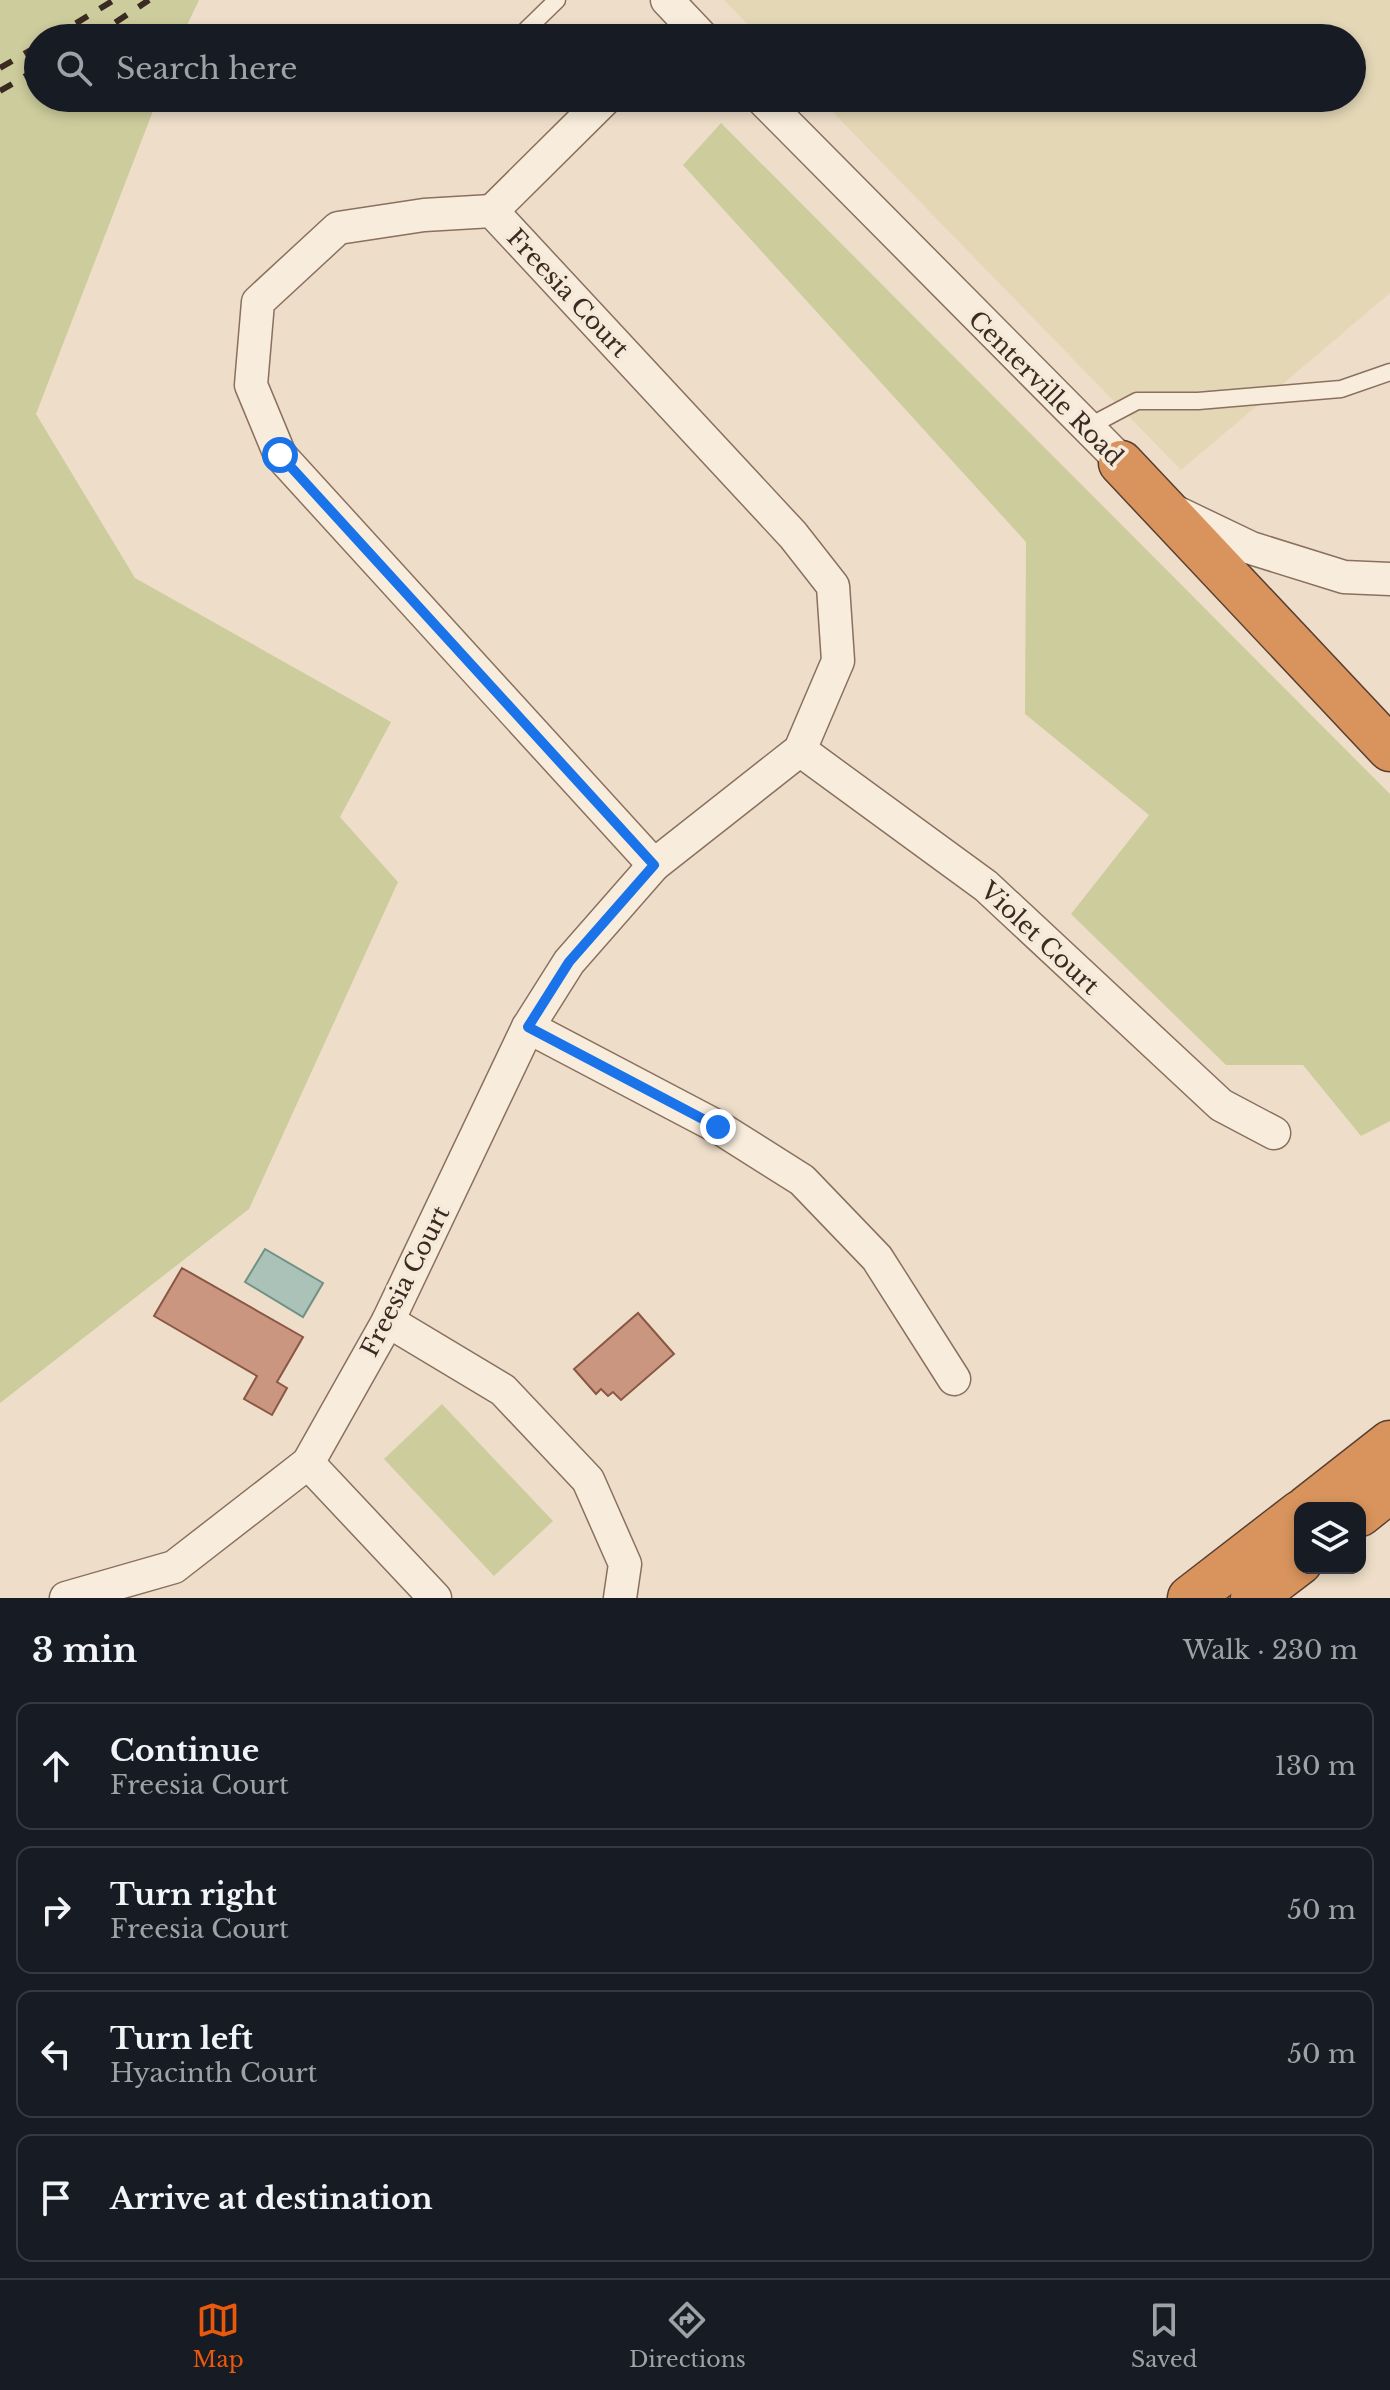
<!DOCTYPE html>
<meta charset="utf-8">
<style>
:root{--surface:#171b24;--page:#20242c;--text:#f1f3f6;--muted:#9ea1a6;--line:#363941;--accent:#ea580c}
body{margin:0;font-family:"Libre Baskerville",serif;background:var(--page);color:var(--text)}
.controls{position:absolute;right:24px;bottom:24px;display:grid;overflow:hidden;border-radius:16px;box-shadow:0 4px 12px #0003}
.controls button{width:72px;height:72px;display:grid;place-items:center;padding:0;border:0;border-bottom:2px solid var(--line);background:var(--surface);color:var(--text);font:40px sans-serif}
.stop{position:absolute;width:24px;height:24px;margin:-18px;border:6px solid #1a73e8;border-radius:50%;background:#fff}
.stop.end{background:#1a73e8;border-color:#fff;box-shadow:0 2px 8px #0008}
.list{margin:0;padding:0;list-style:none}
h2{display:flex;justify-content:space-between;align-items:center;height:104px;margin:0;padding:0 32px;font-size:34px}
h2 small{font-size:26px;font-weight:400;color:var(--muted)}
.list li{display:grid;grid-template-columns:52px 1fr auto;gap:24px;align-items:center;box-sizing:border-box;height:128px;margin:0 16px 16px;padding:0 16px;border:2px solid var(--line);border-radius:16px}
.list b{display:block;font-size:30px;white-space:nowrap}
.list p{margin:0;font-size:26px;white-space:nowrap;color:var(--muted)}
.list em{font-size:26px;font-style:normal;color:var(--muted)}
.icon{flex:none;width:44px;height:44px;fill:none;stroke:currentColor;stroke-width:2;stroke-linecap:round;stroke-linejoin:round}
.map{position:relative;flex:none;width:1390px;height:1598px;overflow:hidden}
.search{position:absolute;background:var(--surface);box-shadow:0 4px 12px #0003;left:24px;right:24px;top:24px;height:88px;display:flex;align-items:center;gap:20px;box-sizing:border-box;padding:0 28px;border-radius:44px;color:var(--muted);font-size:30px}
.sheet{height:680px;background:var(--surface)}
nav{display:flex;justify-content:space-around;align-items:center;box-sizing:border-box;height:112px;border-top:2px solid var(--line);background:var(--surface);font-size:22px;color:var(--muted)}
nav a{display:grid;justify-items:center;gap:4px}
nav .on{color:var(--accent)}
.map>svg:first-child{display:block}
.farmland{fill:#e3d7b6}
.green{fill:#cccc9d}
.water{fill:#aac2b8;stroke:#709185;stroke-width:2}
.building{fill:#cb9680;stroke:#895744;stroke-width:2}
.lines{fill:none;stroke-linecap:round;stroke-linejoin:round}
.lane-casing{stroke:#8a705e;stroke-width:19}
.street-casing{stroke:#8a705e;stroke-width:35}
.highway-casing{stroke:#583f32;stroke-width:47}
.lane{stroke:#f8eddc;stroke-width:16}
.street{stroke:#f8eddc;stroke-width:32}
.highway{stroke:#d9945d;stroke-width:44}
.rail{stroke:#3b2a21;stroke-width:6;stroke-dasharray:14 14;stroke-linecap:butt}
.route{stroke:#1a73e8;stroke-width:10}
.labels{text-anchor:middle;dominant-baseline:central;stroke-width:7;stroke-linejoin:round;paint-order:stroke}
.street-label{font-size:24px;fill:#3b2a21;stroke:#f5e9d9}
</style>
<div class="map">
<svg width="1390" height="1598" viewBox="0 0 1390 1598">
<rect width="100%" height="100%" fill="#eedec9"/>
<path class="farmland" d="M 724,0 L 1390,0 L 1390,293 L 1181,470 L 819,98 L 1352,98 L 1352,38 L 761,38 Z"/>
<g class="green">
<path d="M 0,0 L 199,0 L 181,38 L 38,38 L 38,98 L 158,98 L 36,414 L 135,578 L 391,722 L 340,817 L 398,882 L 249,1209 L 0,1403 Z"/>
<path d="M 721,123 L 1390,794 L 1390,1121 L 1361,1136 L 1303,1065 L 1226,1065 L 1071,914 L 1149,815 L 1025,714 L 1026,542 L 683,165 Z"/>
<path d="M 442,1404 L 553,1521 L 494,1576 L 384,1459 Z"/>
</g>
<path class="water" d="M 265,1249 L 323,1283 L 303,1317 L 245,1282 Z"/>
<g class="building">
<path d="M 182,1268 L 303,1337 L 277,1382 L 287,1388 L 272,1415 L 244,1399 L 257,1376 L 154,1316 Z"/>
<path d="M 638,1313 L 674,1354 L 621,1400 L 613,1392 L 608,1396 L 601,1389 L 596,1394 L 574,1369 Z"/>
</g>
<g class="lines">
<defs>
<g id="lane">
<path d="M 518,38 L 557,0"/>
<path d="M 1086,428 L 1137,401 L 1198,401 L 1341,389 L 1390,372"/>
</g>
<g id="street">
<path d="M 667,0 L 703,38"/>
<path d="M 761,98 L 1137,477"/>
<path d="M 492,211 L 793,535 L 833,586 L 838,661 L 800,750 L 654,865 L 280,455 L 251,385 L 258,302 L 338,228 L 424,215 Z"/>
<path d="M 492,211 L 606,98"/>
<path d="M 1178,513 L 1251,548 L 1344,577 L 1390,579"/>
<path d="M 800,750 L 986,886 L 1221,1105 L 1274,1133"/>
<path d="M 528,1027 L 718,1127 L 802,1180 L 877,1258 L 954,1379"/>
<path d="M 388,1321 L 503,1390 L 588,1480 L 625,1564 L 620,1598"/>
<path d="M 308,1463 L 435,1598"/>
<path d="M 66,1598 L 174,1567 L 308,1463 L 388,1321 L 528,1027 L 569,962 L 654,865"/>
</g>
<g id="highway">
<path d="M 1121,463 L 1390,749"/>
<path d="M 1307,1508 L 1390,1443"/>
<path d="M 1360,1514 L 1390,1490"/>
<path d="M 1190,1598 L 1300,1513"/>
<path d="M 1253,1598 L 1300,1562"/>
</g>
</defs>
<use href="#lane" class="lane-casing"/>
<use href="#street" class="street-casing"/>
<use href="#highway" class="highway-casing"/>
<use href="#lane" class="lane"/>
<use href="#street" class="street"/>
<use href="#highway" class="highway"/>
<g class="rail">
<path d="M 52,38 L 114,0"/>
<path d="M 92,38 L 149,0"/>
<path d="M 0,68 L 38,46"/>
<path d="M 0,91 L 38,69"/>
</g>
</g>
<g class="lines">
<path class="route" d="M 280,455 L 654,865 L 569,962 L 528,1027 L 718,1127"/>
</g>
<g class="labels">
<g class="street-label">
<text transform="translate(568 293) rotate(47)">Freesia Court</text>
<text transform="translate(1046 388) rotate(45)">Centerville Road</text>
<text transform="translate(1040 938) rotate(43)">Violet Court</text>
<text transform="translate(405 1281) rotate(-63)">Freesia Court</text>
</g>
</g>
</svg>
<div class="controls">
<button><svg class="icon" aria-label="layers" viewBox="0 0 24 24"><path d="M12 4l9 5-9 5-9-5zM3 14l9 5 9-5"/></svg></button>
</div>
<div class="stop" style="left:280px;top:455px"></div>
<div class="stop end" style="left:718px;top:1127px"></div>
<div class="search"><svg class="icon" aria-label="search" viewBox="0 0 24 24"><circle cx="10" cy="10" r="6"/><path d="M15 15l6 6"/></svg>Search here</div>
</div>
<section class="sheet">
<h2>3 min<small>Walk · 230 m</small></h2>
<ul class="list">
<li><svg class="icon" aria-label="ahead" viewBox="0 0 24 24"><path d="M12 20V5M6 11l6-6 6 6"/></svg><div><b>Continue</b><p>Freesia Court</p></div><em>130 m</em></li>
<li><svg class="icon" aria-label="right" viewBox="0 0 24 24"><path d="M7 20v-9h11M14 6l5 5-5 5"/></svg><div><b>Turn right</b><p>Freesia Court</p></div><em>50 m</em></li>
<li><svg class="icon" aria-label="left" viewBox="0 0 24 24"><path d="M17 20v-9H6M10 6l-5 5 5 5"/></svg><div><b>Turn left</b><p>Hyacinth Court</p></div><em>50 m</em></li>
<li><svg class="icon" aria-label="arrive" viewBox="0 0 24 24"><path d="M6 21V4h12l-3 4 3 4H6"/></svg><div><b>Arrive at destination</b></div></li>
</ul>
</section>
<nav>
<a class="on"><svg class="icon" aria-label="map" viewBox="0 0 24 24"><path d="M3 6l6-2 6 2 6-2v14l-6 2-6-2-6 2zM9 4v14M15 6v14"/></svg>Map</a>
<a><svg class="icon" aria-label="directions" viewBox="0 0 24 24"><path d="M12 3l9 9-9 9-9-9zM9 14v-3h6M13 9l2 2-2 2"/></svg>Directions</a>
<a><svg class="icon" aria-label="saved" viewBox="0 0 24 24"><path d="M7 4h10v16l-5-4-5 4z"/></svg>Saved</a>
</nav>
